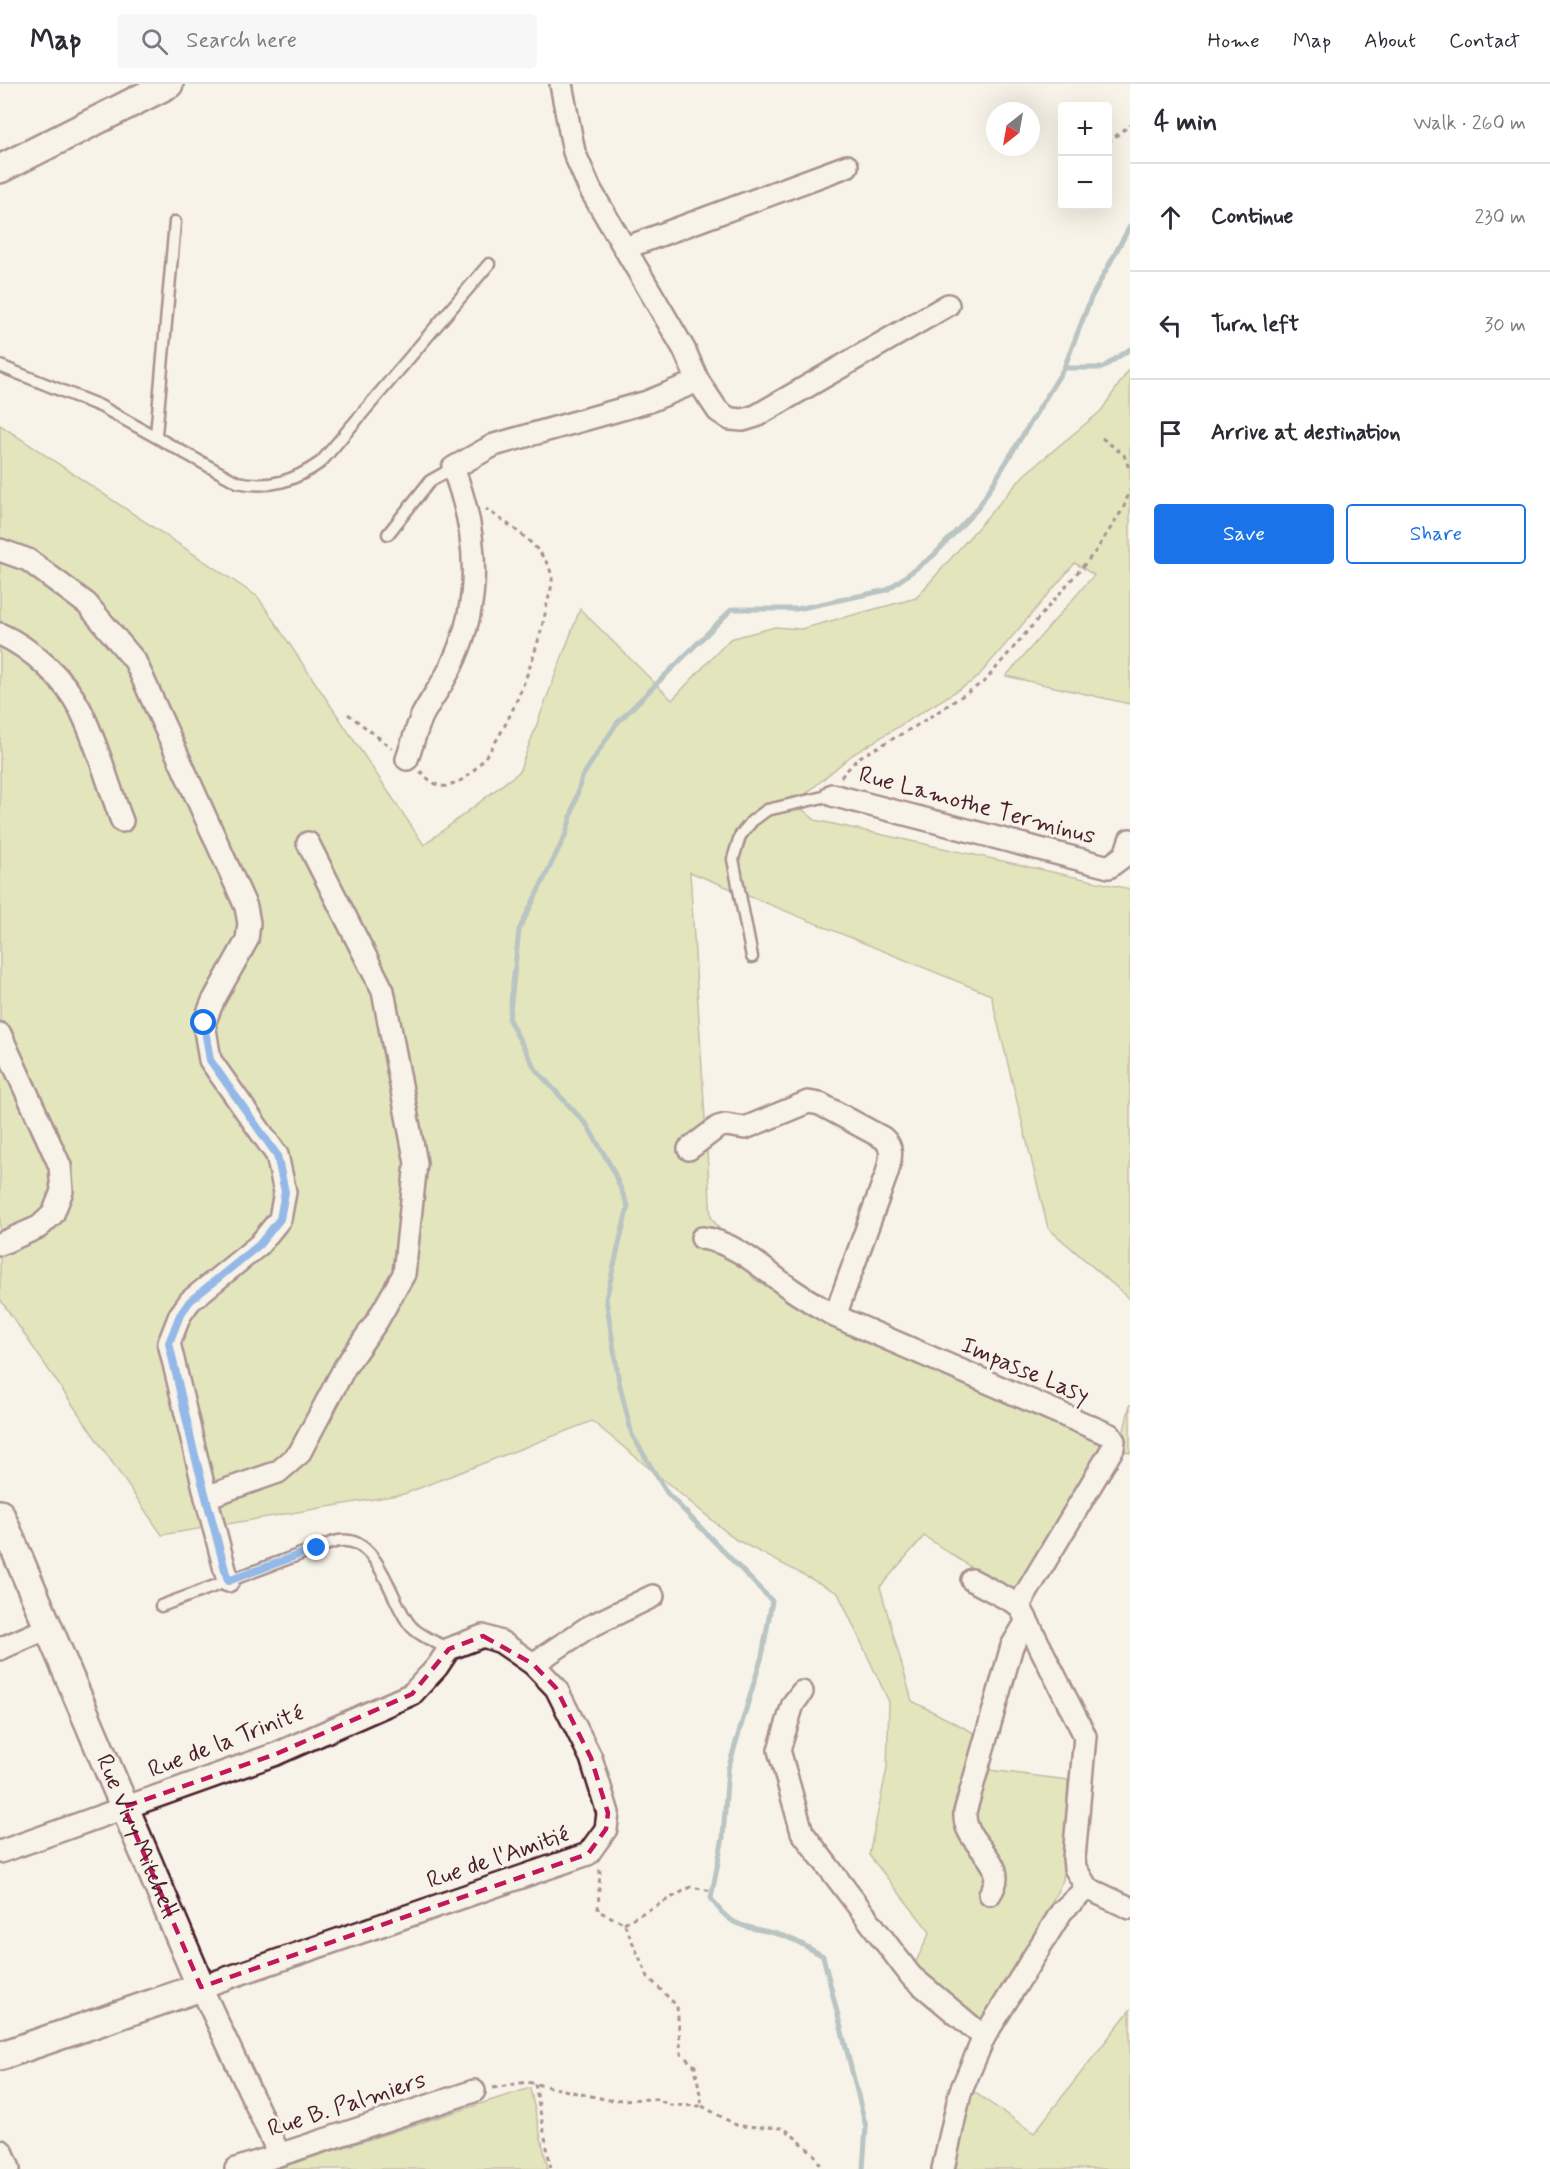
<!DOCTYPE html>
<meta charset="utf-8">
<style>
:root{--surface:#fff;--page:#f7f7f7;--text:#2b2b33;--muted:#7c7c81;--line:#e1e1e2;--accent:#1a73e8}
body{margin:0;font-family:Mynerve,sans-serif;background:var(--page);color:var(--text)}
.controls{position:absolute;right:18px;top:18px;display:grid;overflow:hidden;border-radius:6px;box-shadow:0 6px 24px #0002}
.controls button{width:54px;height:54px;display:grid;place-items:center;padding:0;border:0;border-bottom:2px solid var(--line);background:var(--surface);color:var(--text);font:30px sans-serif}
.compass{position:absolute;left:986px;top:18px;width:54px;height:54px;border-radius:50%;background:var(--surface);box-shadow:0 6px 24px #0002;rotate:211deg}
.stop{position:absolute;width:18px;height:18px;margin:-14px;border:4px solid #1a73e8;border-radius:50%;background:#fff}
.stop.end{background:#1a73e8;border-color:#fff;box-shadow:0 2px 6px #0008}
.list{margin:0;padding:0;list-style:none}
h2{display:flex;justify-content:space-between;align-items:center;height:78px;margin:0;padding:0 24px;font-size:26px}
h2 small{font-size:20px;font-weight:400;color:var(--muted)}
.list li{display:grid;grid-template-columns:39px 1fr auto;gap:18px;align-items:center;box-sizing:border-box;height:108px;padding:0 24px;border-top:2px solid var(--line)}
.list b{display:block;font-size:22px;white-space:nowrap}
.list em{font-size:20px;font-style:normal;color:var(--muted)}
.actions{display:flex;gap:12px;padding:18px 24px}
.actions a{flex:1;padding:14px 0;border:2px solid var(--accent);border-radius:6px;text-align:center;font-size:21px;color:var(--accent)}
.actions .main{background:var(--accent);color:#fff}
.icon{flex:none;width:33px;height:33px;fill:none;stroke:currentColor;stroke-width:2;stroke-linecap:round;stroke-linejoin:round}
.map{position:relative;flex:none;width:1130px;height:2085px;overflow:hidden}
header{display:flex;align-items:center;gap:36px;box-sizing:border-box;height:84px;padding:0 30px;background:var(--surface);border-bottom:2px solid var(--line)}
header strong{font-size:28px}
nav{display:flex;gap:33px;margin-inline-start:auto;font-size:21px}
.search{width:420px;height:54px;background:var(--page);display:flex;align-items:center;gap:15px;box-sizing:border-box;padding:0 21px;border-radius:6px;color:var(--muted);font-size:22px}
main{display:flex}
aside{flex:1;background:var(--surface)}
.map>svg:first-child{display:block}
.green{fill:#c9d588;stroke:#8a7a5a;stroke-width:1.5}
.lines{fill:none;stroke-linecap:round;stroke-linejoin:round}
.stream{stroke:#6e8d97;stroke-width:5}
.service-casing{stroke:#4a1f2b;stroke-width:15}
.minor-casing{stroke:#4a1f2b;stroke-width:26}
.tertiary-casing{stroke:#4a1f2b;stroke-width:32}
.path{stroke:#4a1f2b;stroke-width:3;stroke-dasharray:4.5 4.5;stroke-linecap:butt}
.service{stroke:#f7f3e8;stroke-width:10}
.minor{stroke:#f7f3e8;stroke-width:21}
.tertiary{stroke:#f7f3e8;stroke-width:27}
.route{stroke:#1a73e8;stroke-width:8}
.marked{fill:none;stroke:#c2185b;stroke-width:4.5;stroke-dasharray:12 8;stroke-linejoin:round}
.labels{text-anchor:middle;dominant-baseline:central;stroke-width:6;stroke-linejoin:round;paint-order:stroke}
.street-label{font-size:24px;fill:#4a1f2b;stroke:#f7f3e8}
</style>
<header>
<strong>Map</strong>
<div class="search"><svg class="icon" aria-label="search" viewBox="0 0 24 24"><circle cx="10" cy="10" r="6"/><path d="M15 15l6 6"/></svg>Search here</div>
<nav><a>Home</a><a>Map</a><a>About</a><a>Contact</a></nav>
</header>
<main>
<div class="map">
<svg width="1130" height="2085" viewBox="0 0 1130 2085">
<rect width="100%" height="100%" fill="#f7f3e8"/>
<filter id="ink" filterUnits="userSpaceOnUse"><feTurbulence type="fractalNoise" baseFrequency=".0167" numOctaves="2"/><feDisplacementMap in="SourceGraphic" scale="12" xChannelSelector="R" yChannelSelector="G"/><feConvolveMatrix kernelMatrix="1 2 1 2 8 2 1 2 1" color-interpolation-filters="sRGB"/></filter>
<g filter="url(#ink)">
<g class="green">
<path d="M 1130,284 L 1130,620 L 1006,592 L 1094,491 L 1075,479 L 976,595 L 852,671 L 795,719 L 815,736 L 1130,805 L 1130,1215 L 1048,1144 L 991,911 L 690,788 L 711,1133 L 755,1196 L 896,1267 L 1102,1358 L 1103,1370 L 1017,1514 L 924,1452 L 880,1503 L 912,1617 L 982,1653 L 990,1686 L 1068,1696 L 1063,1796 L 1004,1913 L 975,1940 L 913,1884 L 930,1848 L 869,1771 L 887,1684 L 889,1618 L 838,1509 L 735,1455 L 592,1337 L 404,1410 L 162,1451 L 0,1215 L 0,341 L 258,513 L 424,761 L 519,688 L 580,525 L 672,616 L 730,555 L 775,543 L 801,545 L 916,514 L 1025,390 L 1101,327 Z"/>
<path d="M 1130,1320 L 1130,1369 L 1120,1365 Z"/>
<path d="M 1130,1926 L 1130,2085 L 949,2085 L 971,2006 L 1034,2049 Z"/>
<path d="M 530,2004 L 548,2085 L 276,2085 Z"/>
</g>
<g class="lines">
<g class="stream">
<path d="M 1064,284 L 1102,284 L 1130,265"/>
<path d="M 863,2085 L 866,2043 L 823,1872 C 812,1866 801,1859 789,1854 C 754,1840 734,1851 711,1814 L 723,1753 L 728,1685 L 762,1572 L 772,1517 L 667,1409 L 632,1351 L 619,1298 L 606,1215 L 628,1122 L 612,1084 L 587,1041 L 536,986 L 509,936 L 519,846 L 566,750 L 582,693 L 617,639 L 732,525 L 797,525 L 887,506 L 933,472 L 978,424 L 1064,284 L 1091,214 L 1130,142"/>
</g>
<defs>
<g id="service">
<path d="M 0,282 L 100,322 L 237,398 C 271,405 294,397 321,378 L 489,180"/>
<path d="M 156,351 L 175,138"/>
<path d="M 388,450 L 430,397 L 453,384"/>
<path d="M 752,873 L 733,775 L 740,752 L 752,737 L 767,726 L 832,711"/>
<path d="M 161,1522 L 317,1464 C 324,1462 332,1458 339,1457 C 379,1451 390,1517 410,1541 C 419,1552 436,1558 449,1565"/>
</g>
<g id="minor">
<path d="M 561,0 L 574,68 L 590,105 L 684,265 L 698,297 L 718,327 L 730,335 L 743,336 L 756,332 L 948,221"/>
<path d="M 625,164 L 847,82"/>
<path d="M 0,466 L 28,476 L 87,520 L 135,577 L 246,823 L 249,839 L 247,856 L 213,917 L 204,939 L 210,976 L 277,1071 L 285,1108 L 280,1135 L 259,1161 L 190,1217 L 180,1231 L 169,1259 L 206,1413 L 278,1388 L 299,1370 L 345,1283 L 377,1237 L 404,1190 L 416,1079 L 383,907 L 308,759"/>
<path d="M 0,550 C 31,564 64,594 80,625 C 97,658 108,701 122,737"/>
<path d="M 407,675 C 412,661 416,646 422,632 C 432,613 446,596 454,576 C 483,513 477,447 453,384 L 494,361 L 647,318 L 698,297"/>
<path d="M 832,711 L 1109,783 L 1125,771 L 1130,756"/>
<path d="M 0,950 L 60,1082 L 62,1107 L 53,1130 L 39,1143 L 0,1160"/>
<path d="M 689,1065 L 718,1043 L 726,1041 L 745,1044 L 808,1018 L 820,1020 L 883,1054 C 895,1064 890,1076 887,1089 L 835,1232 L 1110,1351 L 1114,1357 L 1113,1364 L 1019,1521 L 1085,1652 L 1074,1774 L 1075,1784 L 1087,1804"/>
<path d="M 702,1154 C 735,1158 764,1186 791,1205 C 805,1215 820,1223 835,1232"/>
<path d="M 206,1413 L 228,1497"/>
<path d="M 972,1496 L 1019,1521"/>
<path d="M 0,1565 L 48,1544"/>
<path d="M 533,1580 L 587,1544 L 653,1512"/>
<path d="M 802,1608 L 793,1620 L 779,1666 L 802,1748 L 911,1892 L 984,1953"/>
<path d="M 0,1768 L 276,1670 L 412,1610 L 437,1583 L 449,1565 L 483,1552 L 501,1558 L 533,1580 L 556,1604 L 591,1674 L 608,1729 L 606,1745 L 588,1770 L 201,1903 L 279,2070"/>
<path d="M 1087,1804 L 1130,1824"/>
<path d="M 990,1810 C 1013,1776 962,1763 965,1728 L 1012,1562 L 1027,1537"/>
<path d="M 236,2085 L 474,2007"/>
<path d="M 943,2085 L 960,2009 L 984,1953 L 1062,1827 L 1087,1804"/>
</g>
<g id="tertiary">
<path d="M 0,85 L 169,0"/>
<path id="s1" d="M 0,1430 L 201,1903 L 0,1972"/>
<path d="M 0,2070 L 6,2085"/>
</g>
</defs>
<use href="#service" class="service-casing"/>
<use href="#minor" class="minor-casing"/>
<use href="#tertiary" class="tertiary-casing"/>
<g class="path">
<path d="M 1108,58 L 1130,41"/>
<path d="M 1062,93 L 1062,92"/>
<path d="M 1102,354 L 1124,371 L 1130,387"/>
<path d="M 348,630 L 392,664"/>
<path d="M 420,687 C 428,695 438,706 451,701 C 500,685 539,566 547,520 C 549,512 553,500 552,493 C 546,463 509,441 486,425"/>
<path d="M 841,693 L 858,674 L 916,642 L 985,597 L 1095,468 L 1123,425 L 1130,406"/>
<path d="M 624,1839 L 691,1803 L 712,1807"/>
<path d="M 535,2000 L 551,2085"/>
<path d="M 493,2004 L 527,1998 L 609,2016 L 657,2015 L 669,2021 L 702,2022 L 695,1982 L 681,1970 L 677,1922 L 648,1893 L 624,1839 L 598,1827 L 600,1785"/>
<path d="M 702,2022 L 738,2042 L 784,2044 L 814,2070 L 823,2085"/>
</g>
<use href="#service" class="service"/>
<use href="#minor" class="minor"/>
<use href="#tertiary" class="tertiary"/>
</g>
</g>
<g class="lines" filter="url(#ink)">
<path class="route" d="M 204,939 L 210,976 L 277,1071 L 285,1108 L 280,1135 L 259,1161 L 190,1217 L 180,1231 L 169,1259 L 193,1364 L 228,1497 L 317,1464"/>
</g>
<path d="M0 0H1130V2085H0ZM 483,1552 L 533,1580 L 556,1604 L 591,1674 L 608,1729 L 606,1745 L 588,1770 L 201,1903 L 124,1723 L 276,1670 L 412,1610 L 449,1565 Z" fill="#f7f3e8" fill-opacity=".55" fill-rule="evenodd"/>
<path class="marked" d="M 483,1552 L 533,1580 L 556,1604 L 591,1674 L 608,1729 L 606,1745 L 588,1770 L 201,1903 L 124,1723 L 276,1670 L 412,1610 L 449,1565 Z"/>
<g class="labels">
<g class="street-label">
<text transform="translate(977 722) rotate(15)">Rue Lamothe Terminus</text>
<text transform="translate(1025 1287) rotate(23)">Impasse Lasy</text>
<text transform="translate(226 1658) rotate(-21)">Rue de la Trinité</text>
<text stroke="none"><textPath href="#s1" startOffset="350">Rue Vivy Mitchell</textPath></text>
<text transform="translate(498 1774) rotate(-19)">Rue de l'Amitié</text>
<text transform="translate(347 2021) rotate(-18)">Rue B. Palmiers</text>
</g>
</g>
</svg>
<div class="controls">
<button>+</button>
<button>−</button>
</div>
<svg class="compass" viewBox="-18 -18 36 36"><path d="M0-13l5 13h-10z" fill="#e53935"/><path d="M0 13l5-13h-10z" fill="#7c7c81"/></svg>
<div class="stop" style="left:204px;top:939px"></div>
<div class="stop end" style="left:317px;top:1464px"></div>
</div>
<aside>
<h2>4 min<small>Walk · 260 m</small></h2>
<ul class="list">
<li><svg class="icon" aria-label="ahead" viewBox="0 0 24 24"><path d="M12 20V5M6 11l6-6 6 6"/></svg><div><b>Continue</b></div><em>230 m</em></li>
<li><svg class="icon" aria-label="left" viewBox="0 0 24 24"><path d="M17 20v-9H6M10 6l-5 5 5 5"/></svg><div><b>Turn left</b></div><em>30 m</em></li>
<li><svg class="icon" aria-label="arrive" viewBox="0 0 24 24"><path d="M6 21V4h12l-3 4 3 4H6"/></svg><div><b>Arrive at destination</b></div></li>
</ul>
<div class="actions"><a class="main">Save</a><a>Share</a></div>
</aside>
</main>
